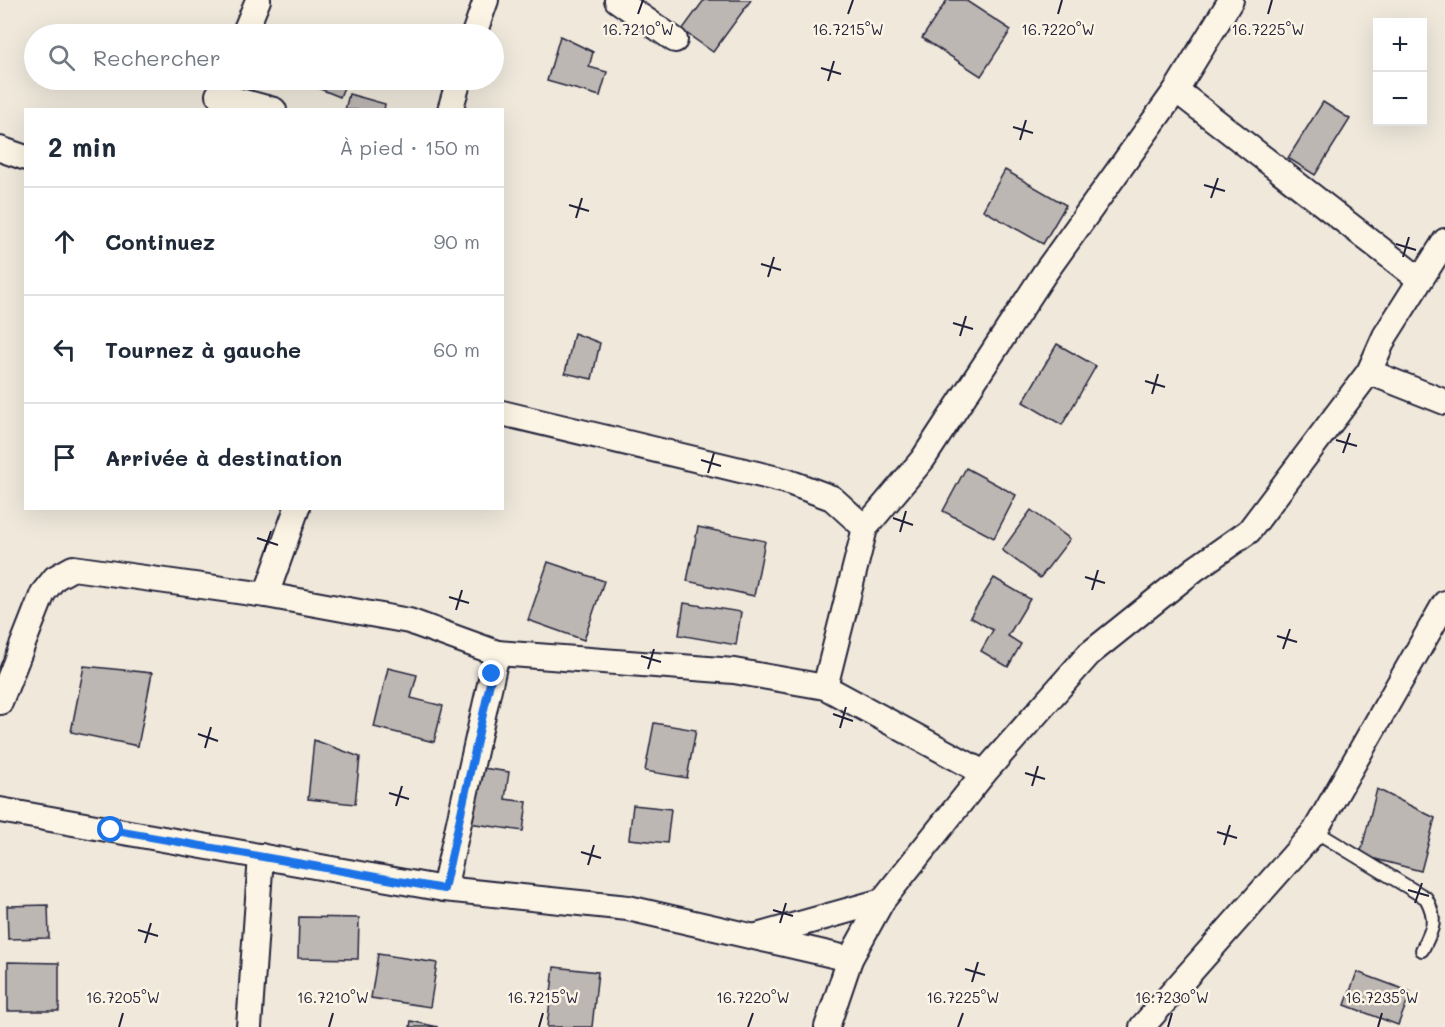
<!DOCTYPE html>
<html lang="fr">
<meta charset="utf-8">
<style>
:root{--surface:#fff;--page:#f6f6f7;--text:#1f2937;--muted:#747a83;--line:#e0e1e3}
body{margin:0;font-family:Mali,sans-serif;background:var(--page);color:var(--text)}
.controls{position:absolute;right:18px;top:18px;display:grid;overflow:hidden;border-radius:0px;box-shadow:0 6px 24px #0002}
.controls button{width:54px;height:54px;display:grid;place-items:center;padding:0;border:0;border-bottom:2px solid var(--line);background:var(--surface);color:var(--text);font:30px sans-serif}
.stop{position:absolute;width:18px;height:18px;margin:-14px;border:4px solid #1a73e8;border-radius:50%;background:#fff}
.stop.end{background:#1a73e8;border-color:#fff;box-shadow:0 2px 6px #0008}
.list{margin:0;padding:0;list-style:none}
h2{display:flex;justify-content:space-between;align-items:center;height:78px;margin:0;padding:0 24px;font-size:26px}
h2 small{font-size:20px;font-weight:400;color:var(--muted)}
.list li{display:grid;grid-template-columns:39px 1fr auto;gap:18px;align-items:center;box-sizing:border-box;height:108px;padding:0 24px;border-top:2px solid var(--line)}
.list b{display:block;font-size:22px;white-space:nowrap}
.list em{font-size:20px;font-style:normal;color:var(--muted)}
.icon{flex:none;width:33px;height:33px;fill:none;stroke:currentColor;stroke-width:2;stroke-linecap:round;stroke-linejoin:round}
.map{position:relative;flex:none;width:1445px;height:1027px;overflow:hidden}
.search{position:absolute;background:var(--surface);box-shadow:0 6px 24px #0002;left:24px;top:24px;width:480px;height:66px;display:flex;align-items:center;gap:15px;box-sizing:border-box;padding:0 21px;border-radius:33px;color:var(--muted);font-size:22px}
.panel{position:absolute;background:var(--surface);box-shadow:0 6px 24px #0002;left:24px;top:108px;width:480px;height:402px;border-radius:0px}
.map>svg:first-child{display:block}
.building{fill:#bcb7b3;stroke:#22223b;stroke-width:1.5}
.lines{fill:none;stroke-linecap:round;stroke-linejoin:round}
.lane-casing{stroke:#22223b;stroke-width:16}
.street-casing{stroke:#22223b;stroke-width:28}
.lane{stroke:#fcf5e5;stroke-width:12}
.street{stroke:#fcf5e5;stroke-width:24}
.route{stroke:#1a73e8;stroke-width:8}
.ticks{fill:none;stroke:#22223b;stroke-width:2}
.ticks-label{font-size:15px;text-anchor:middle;fill:#22223b;stroke:#fcf5e5;stroke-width:5;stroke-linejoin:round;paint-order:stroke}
</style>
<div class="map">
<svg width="1445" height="1027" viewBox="0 0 1445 1027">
<rect width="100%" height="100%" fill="#efe8db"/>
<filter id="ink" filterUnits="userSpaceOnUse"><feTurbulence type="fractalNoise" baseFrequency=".0167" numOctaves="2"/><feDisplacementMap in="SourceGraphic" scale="12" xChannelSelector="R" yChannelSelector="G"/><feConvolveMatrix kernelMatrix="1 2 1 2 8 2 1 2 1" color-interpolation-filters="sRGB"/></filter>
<g filter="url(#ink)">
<g class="building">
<path d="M 704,0 L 751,0 L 713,52 L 682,30 Z"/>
<path d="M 947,0 L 965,0 L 1011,30 L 981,76 L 922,38 Z"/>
<path d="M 305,26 L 325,34 L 301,34 Z"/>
<path d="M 560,36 L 593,52 L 589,67 L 607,72 L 600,96 L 547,81 Z"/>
<path d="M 298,80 L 347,80 L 340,97 Z"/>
<path d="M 349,94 L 385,104 L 384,110 L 345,110 Z"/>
<path d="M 1323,102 L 1350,119 L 1315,175 L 1288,158 Z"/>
<path d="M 1005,170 L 1066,205 L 1043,244 L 983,210 Z"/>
<path d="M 574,333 L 600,343 L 592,379 L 565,373 Z"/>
<path d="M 1057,344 L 1096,366 L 1062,425 L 1023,402 Z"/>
<path d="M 966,468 L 1016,495 L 994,538 L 943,511 Z"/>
<path d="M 1031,510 L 1070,539 L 1040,578 L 1002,550 Z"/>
<path d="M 698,527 L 765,541 L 754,596 L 687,581 Z"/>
<path d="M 548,562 L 604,581 L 584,640 L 528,620 Z"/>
<path d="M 994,578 L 1030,599 L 1008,636 L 1021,644 L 1008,667 L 981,651 L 993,630 L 970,617 Z"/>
<path d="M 684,603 L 741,612 L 736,645 L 679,635 Z"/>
<path d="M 84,666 L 152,673 L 138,746 L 71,732 Z"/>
<path d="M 388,668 L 417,675 L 411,698 L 443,706 L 434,742 L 374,727 Z"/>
<path d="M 654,723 L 696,730 L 687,778 L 645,771 Z"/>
<path d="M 314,740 L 360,757 L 355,804 L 308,799 Z"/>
<path d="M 476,767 L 509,772 L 505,799 L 527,802 L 523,831 L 469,823 Z"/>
<path d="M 1377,789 L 1435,818 L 1421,871 L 1360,855 Z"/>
<path d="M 633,805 L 671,809 L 667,843 L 629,839 Z"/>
<path d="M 48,905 L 49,938 L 8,939 L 7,906 Z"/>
<path d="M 299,917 L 359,918 L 358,959 L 298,958 Z"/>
<path d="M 378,954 L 437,963 L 430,1007 L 371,998 Z"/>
<path d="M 8,962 L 59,963 L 59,1011 L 8,1011 Z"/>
<path d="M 554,967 L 598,972 L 592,1027 L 547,1027 Z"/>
<path d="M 1357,972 L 1411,992 L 1398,1025 L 1345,1005 Z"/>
<path d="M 411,1021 L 438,1027 L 410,1027 Z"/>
</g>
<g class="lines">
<defs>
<path id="lane" d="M 1315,831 L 1426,898 C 1438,920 1433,929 1422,950"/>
<g id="street">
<path d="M 617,0 L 675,40"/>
<path d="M 244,34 L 258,0"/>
<path d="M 474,34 L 486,0"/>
<path d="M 1176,90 L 1419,279"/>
<path d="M 218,95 L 274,110"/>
<path d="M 450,110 L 459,80"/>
<path d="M 0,149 L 26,158"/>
<path d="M 1369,372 L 1445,402"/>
<path d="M 502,413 L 786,481 L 832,498 L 865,528"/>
<path d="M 266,595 L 297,508"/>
<path d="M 825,687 L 865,528 L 923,459 L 1044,274 L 1176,90 L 1231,0"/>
<path d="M 0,702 L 43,593 L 55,578 L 73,568 L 266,595 L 409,621 L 497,653 L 734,671 L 825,687 L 984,773"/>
<path d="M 0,810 L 444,889 L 628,908 L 850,959"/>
<path d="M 444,889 L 497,653"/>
<path d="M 757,936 L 882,901"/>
<path d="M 249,1027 L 261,856"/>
<path d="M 827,1027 L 850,959 L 882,901 L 984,773 L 1089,654 L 1195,569 L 1249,531 L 1369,372 L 1385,336 L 1445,241"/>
<path d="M 1142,1027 L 1315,831 L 1445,603"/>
</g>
</defs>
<use href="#lane" class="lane-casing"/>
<use href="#street" class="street-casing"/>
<use href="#lane" class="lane"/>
<use href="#street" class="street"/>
</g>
</g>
<g class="lines" filter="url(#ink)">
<path class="route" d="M 111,830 L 444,889 L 492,674"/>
</g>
<path class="ticks" d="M 638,14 L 643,0M 848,14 L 853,0M 1058,14 L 1062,0M 1268,14 L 1272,0M 821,68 L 841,74M 828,81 L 834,61M 1013,127 L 1033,133M 1020,140 L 1026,120M 1204,185 L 1225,191M 1211,198 L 1218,178M 569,205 L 589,211M 576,218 L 582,198M 1396,244 L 1416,250M 1403,257 L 1409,237M 761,264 L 781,270M 768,277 L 774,257M 953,323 L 973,329M 960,336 L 966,316M 1145,381 L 1165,387M 1152,394 L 1158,374M 1336,440 L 1357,446M 1343,453 L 1350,433M 701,460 L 721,466M 708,473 L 714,453M 893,518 L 913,525M 900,532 L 906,511M 257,538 L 278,545M 264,552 L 271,531M 1085,577 L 1105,583M 1092,590 L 1098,570M 449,597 L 469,603M 456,610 L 462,590M 1277,636 L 1297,642M 1283,649 L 1290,629M 641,656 L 661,662M 648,669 L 654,649M 833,714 L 853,721M 840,728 L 846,707M 198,734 L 218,741M 205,748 L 211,727M 1025,773 L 1045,779M 1032,786 L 1038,766M 389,793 L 409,799M 396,806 L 402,786M 1217,832 L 1237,838M 1224,845 L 1230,825M 581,852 L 601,858M 588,865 L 594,845M 1408,890 L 1429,896M 1415,903 L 1422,883M 773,910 L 793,916M 780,923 L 786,903M 138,930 L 158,936M 145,943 L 151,923M 965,969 L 985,975M 972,982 L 978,962M 119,1027 L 123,1013M 329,1027 L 333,1013M 539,1027 L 543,1013M 748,1027 L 753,1013M 958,1027 L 963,1013M 1168,1027 L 1172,1013M 1378,1027 L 1382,1013"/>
<g class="ticks-label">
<text x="638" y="35">16.7210°W</text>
<text x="848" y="35">16.7215°W</text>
<text x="1058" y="35">16.7220°W</text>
<text x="1268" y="35">16.7225°W</text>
<text x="123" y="1003">16.7205°W</text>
<text x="333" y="1003">16.7210°W</text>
<text x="543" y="1003">16.7215°W</text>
<text x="753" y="1003">16.7220°W</text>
<text x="963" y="1003">16.7225°W</text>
<text x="1172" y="1003">16.7230°W</text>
<text x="1382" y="1003">16.7235°W</text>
</g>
</svg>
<div class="controls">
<button>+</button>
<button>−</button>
</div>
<div class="stop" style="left:111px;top:830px"></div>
<div class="stop end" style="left:492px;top:674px"></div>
<div class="search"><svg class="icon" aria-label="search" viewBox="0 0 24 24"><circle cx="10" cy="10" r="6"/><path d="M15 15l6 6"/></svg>Rechercher</div>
<section class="panel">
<h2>2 min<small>À pied · 150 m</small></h2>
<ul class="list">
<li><svg class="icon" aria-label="ahead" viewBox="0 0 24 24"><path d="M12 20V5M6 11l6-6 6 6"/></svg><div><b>Continuez</b></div><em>90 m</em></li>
<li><svg class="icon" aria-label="left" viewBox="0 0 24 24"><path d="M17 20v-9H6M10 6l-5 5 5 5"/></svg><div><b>Tournez à gauche</b></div><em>60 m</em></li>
<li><svg class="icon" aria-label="arrive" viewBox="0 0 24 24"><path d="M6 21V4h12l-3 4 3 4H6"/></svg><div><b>Arrivée à destination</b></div></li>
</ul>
</section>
</div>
